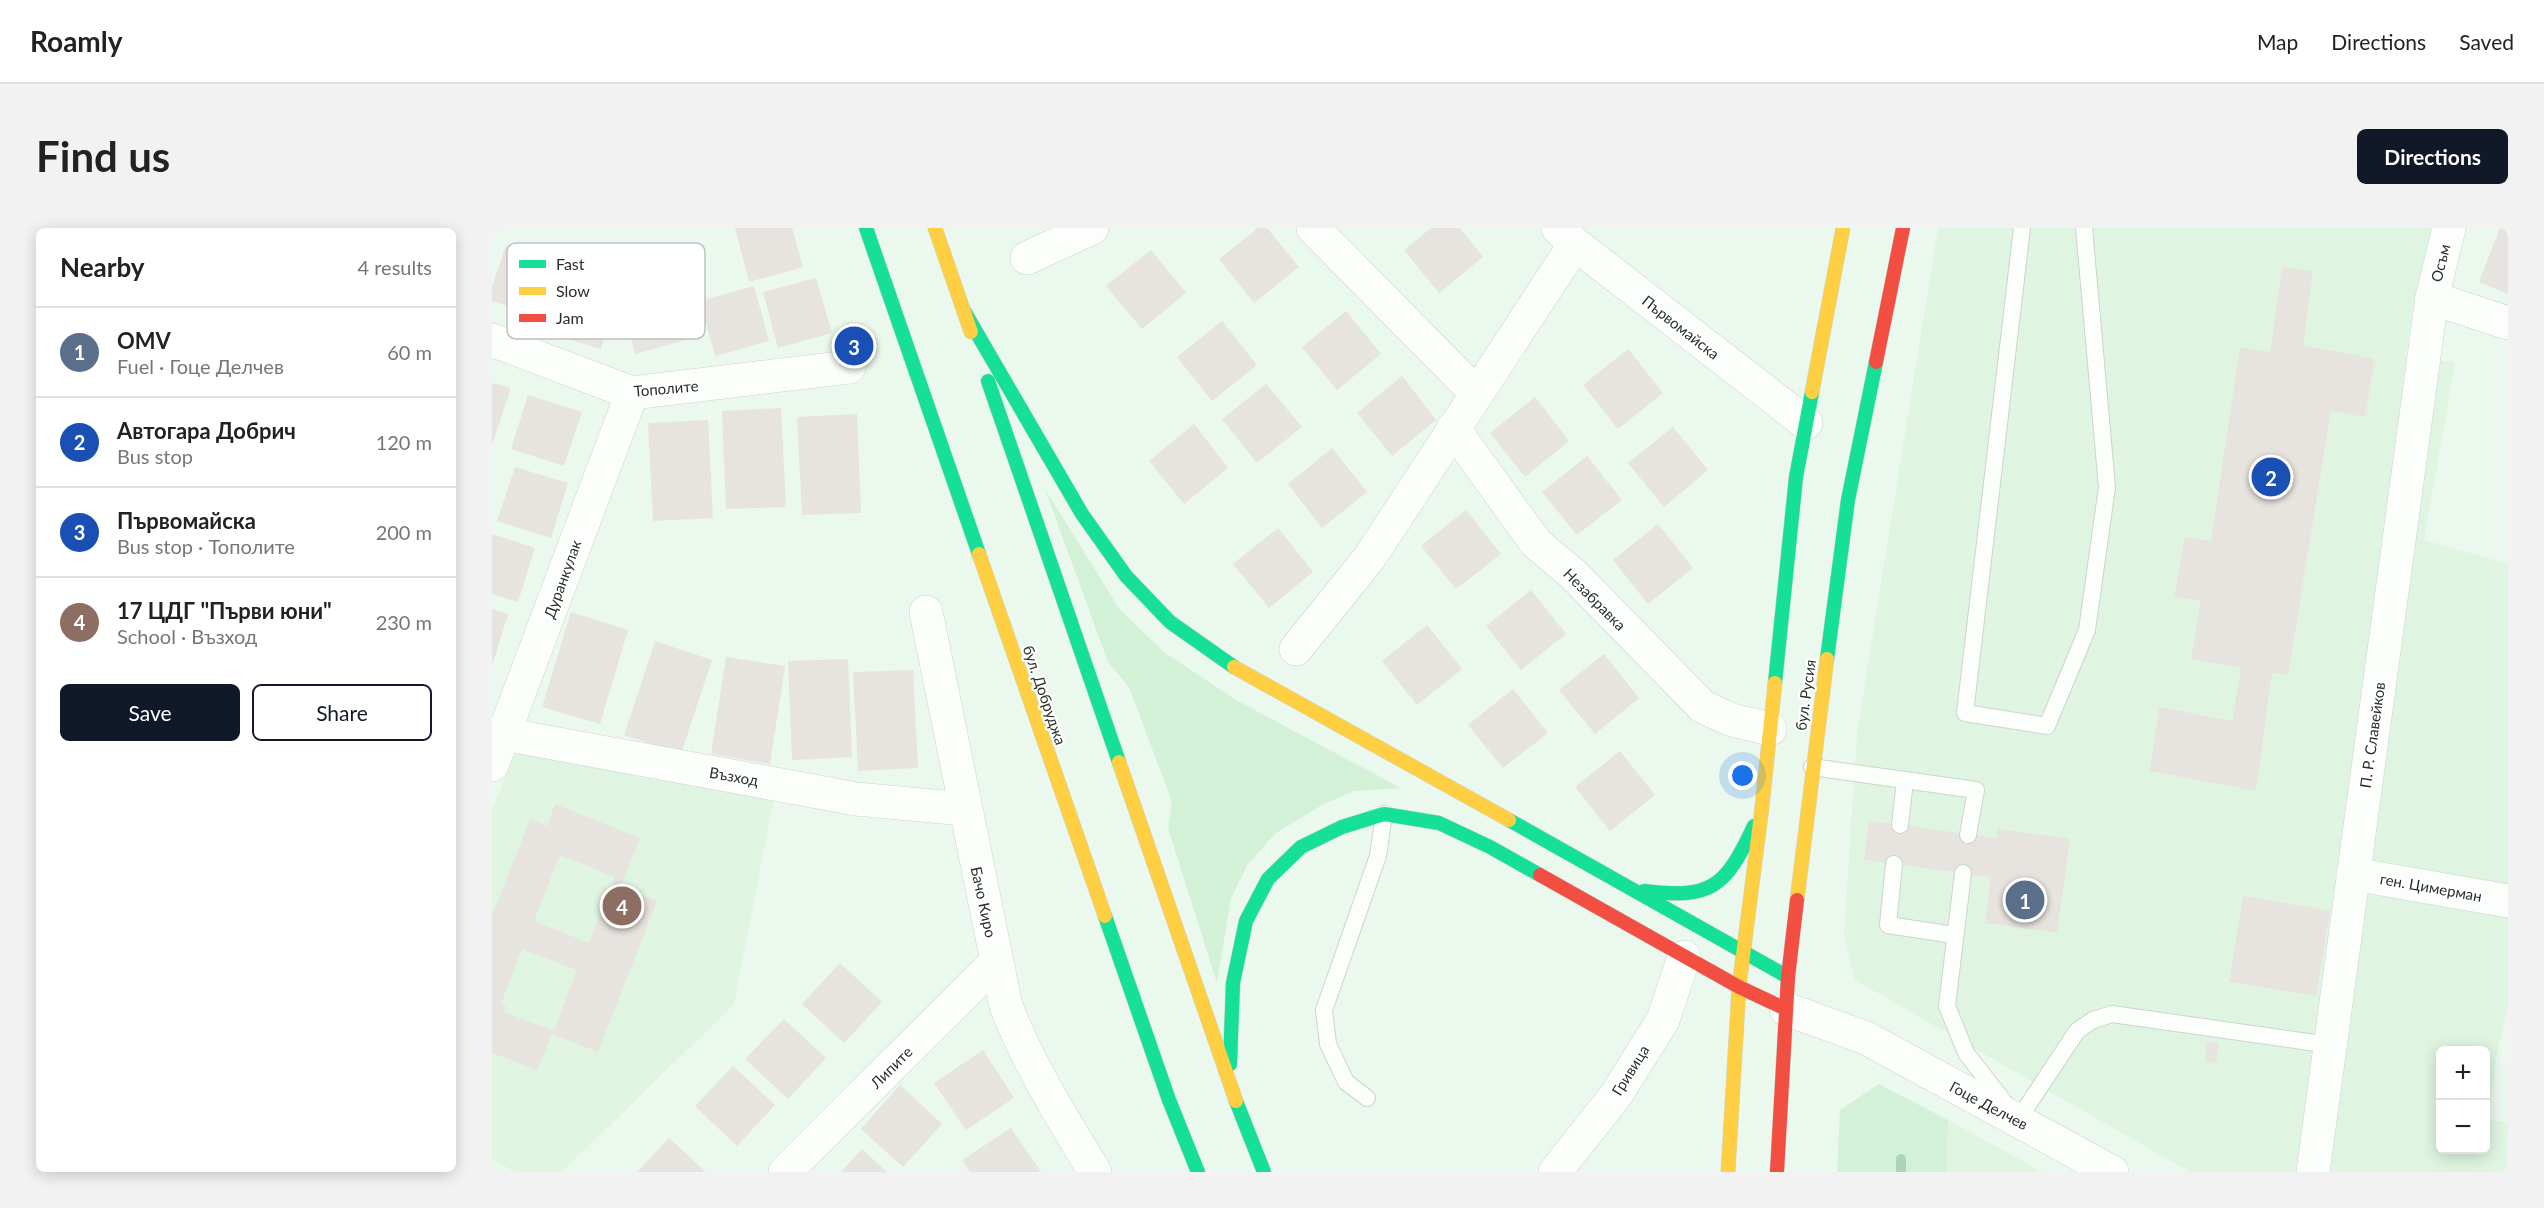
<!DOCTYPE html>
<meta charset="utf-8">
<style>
:root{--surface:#fff;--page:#f2f2f2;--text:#222;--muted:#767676;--line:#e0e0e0;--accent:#111827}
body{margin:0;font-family:Lato,sans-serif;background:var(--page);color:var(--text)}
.controls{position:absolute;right:18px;bottom:18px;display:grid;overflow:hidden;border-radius:9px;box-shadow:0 3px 15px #0003}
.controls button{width:54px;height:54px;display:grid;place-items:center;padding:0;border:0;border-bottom:2px solid var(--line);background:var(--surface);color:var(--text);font:30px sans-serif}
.you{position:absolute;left:1251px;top:548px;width:21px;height:21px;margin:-15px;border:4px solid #fff;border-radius:50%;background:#1a73e8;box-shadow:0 0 0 9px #1a73e833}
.badge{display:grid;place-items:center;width:39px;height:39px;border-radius:50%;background:var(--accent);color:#fff;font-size:20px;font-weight:700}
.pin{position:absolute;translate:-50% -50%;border:3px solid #fff;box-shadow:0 2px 6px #0006}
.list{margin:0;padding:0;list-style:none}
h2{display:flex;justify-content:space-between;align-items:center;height:78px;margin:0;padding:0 24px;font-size:26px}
h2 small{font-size:20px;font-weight:400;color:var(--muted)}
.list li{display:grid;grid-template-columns:39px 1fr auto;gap:18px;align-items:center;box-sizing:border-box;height:90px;padding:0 24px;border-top:2px solid var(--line)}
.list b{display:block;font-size:22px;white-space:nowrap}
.list p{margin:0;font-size:20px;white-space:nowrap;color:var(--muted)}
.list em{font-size:20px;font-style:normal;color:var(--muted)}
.actions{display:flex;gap:12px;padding:18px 24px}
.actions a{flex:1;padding:14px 0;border:2px solid var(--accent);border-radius:9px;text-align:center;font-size:21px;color:var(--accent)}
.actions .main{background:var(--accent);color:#fff}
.map{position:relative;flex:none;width:2016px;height:944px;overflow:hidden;border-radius:9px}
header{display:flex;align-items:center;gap:36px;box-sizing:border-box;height:84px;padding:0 30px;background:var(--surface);border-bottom:2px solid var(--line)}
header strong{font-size:28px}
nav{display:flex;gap:33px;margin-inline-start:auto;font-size:21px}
.intro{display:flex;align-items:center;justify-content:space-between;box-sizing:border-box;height:144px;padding:0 36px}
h1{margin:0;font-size:42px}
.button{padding:15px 27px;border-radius:9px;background:var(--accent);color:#fff;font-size:21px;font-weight:700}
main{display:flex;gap:36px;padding:0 36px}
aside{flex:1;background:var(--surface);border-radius:9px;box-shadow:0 3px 15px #0003}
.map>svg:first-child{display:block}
.built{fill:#dff5e2;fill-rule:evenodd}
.green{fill:#d2f1d7}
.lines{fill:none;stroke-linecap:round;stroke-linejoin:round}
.stream{stroke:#add4b4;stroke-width:10}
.building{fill:#e7e3df;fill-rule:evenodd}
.lane-casing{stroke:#cbd5cd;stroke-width:18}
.street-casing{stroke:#cbd5cd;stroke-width:34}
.fast-casing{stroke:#cbd5cd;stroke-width:15}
.slow-casing{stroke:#cbd5cd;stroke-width:15}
.jam-casing{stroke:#cbd5cd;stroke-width:15}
.lane{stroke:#fcfefc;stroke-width:16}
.street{stroke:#fcfefc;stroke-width:33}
.fast{stroke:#16e098;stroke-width:14}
.slow{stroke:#ffcf43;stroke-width:14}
.jam{stroke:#f24e42;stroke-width:14}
.labels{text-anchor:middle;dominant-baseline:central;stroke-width:4.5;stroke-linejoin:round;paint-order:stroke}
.street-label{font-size:15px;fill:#283029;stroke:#fff}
.key{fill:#fff;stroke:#bec1bf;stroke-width:1.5}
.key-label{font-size:16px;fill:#283029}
</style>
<header>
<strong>Roamly</strong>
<nav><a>Map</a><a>Directions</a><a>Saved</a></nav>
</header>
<div class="intro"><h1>Find us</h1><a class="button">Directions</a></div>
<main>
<aside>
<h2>Nearby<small>4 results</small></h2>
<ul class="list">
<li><span class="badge" style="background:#5c6f8a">1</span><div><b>OMV</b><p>Fuel · Гоце Делчев</p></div><em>60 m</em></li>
<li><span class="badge" style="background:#1a4fb4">2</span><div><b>Автогара Добрич</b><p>Bus stop</p></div><em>120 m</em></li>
<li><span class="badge" style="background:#1a4fb4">3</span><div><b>Първомайска</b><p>Bus stop · Тополите</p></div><em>200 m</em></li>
<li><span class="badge" style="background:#8d6e63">4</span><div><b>17 ЦДГ &quot;Първи юни&quot;</b><p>School · Възход</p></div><em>230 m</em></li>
</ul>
<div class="actions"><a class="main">Save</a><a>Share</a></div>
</aside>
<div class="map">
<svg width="2016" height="944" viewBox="0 0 2016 944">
<rect width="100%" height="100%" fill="#ebf8ee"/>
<g class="built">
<path d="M 1446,0 L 1941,0 L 1922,74 L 1914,126 L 1963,135 L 1932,312 L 2016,336 L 2016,777 L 2004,831 L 1996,891 L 2016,895 L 2014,944 L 1698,944 L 1363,752 L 1352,708 L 1365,505 ZM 1948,822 L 1994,822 L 1994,922 L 1948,922 Z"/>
<path d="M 25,521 L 282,569 L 242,776 L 70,944 L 23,944 L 0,931 L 0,581 Z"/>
<path d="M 1456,892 L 1550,944 L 1455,944 Z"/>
</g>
<g class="green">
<path d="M 553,261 L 628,382 L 672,424 L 744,472 L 909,560 L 862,563 L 830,577 L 784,605 L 756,636 L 739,670 L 725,755 L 676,600 L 680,574 L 637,459 L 616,434 Z"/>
<path d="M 1387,856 L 1456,892 L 1455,944 L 1345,944 L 1348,882 Z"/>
</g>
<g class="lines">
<path class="stream" d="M 1409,931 L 1409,944"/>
</g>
<g class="building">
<path d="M 243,0 L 300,0 L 311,39 L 257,54 Z"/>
<path d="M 766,0 L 775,0 L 807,39 L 762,75 L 727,31 Z"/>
<path d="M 939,0 L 968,0 L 991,29 L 947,65 L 912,22 Z"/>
<path d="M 2008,0 L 2016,0 L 2016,66 L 1987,54 Z"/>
<path d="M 14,17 L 67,34 L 50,89 L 0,73 L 0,59 Z"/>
<path d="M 659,22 L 694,65 L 650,101 L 614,58 Z"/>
<path d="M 1790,39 L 1821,43 L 1811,117 L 1883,131 L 1873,189 L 1839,183 L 1796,447 L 1780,445 L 1764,563 L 1658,543 L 1667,479 L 1740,493 L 1749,440 L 1699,431 L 1709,373 L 1682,369 L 1693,309 L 1719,313 L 1748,119 L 1778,124 Z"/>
<path d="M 73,50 L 126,67 L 109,121 L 55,105 Z"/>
<path d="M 324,50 L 340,105 L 286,120 L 271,64 Z"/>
<path d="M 182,56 L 197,111 L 143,126 L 128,71 Z"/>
<path d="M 262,58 L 277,113 L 223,128 L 208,73 Z"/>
<path d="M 854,83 L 889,126 L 845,162 L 810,119 Z"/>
<path d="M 730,93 L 765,137 L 720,173 L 685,129 Z"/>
<path d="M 1136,121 L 1171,165 L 1126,201 L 1091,157 Z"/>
<path d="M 910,148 L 944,192 L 900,228 L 865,185 Z"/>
<path d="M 0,155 L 19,160 L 0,217 Z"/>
<path d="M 774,156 L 810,199 L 765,235 L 730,191 Z"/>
<path d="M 36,167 L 90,184 L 72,238 L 19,221 Z"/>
<path d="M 1043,169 L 1077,213 L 1033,249 L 998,205 Z"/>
<path d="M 289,180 L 294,279 L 234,281 L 230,183 Z"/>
<path d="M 365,186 L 369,285 L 310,287 L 305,189 Z"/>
<path d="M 216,192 L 221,290 L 161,293 L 156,195 Z"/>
<path d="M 702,196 L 736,240 L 692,276 L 657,233 Z"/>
<path d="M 1181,199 L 1216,242 L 1172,279 L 1136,235 Z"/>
<path d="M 840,220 L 875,264 L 830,300 L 796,256 Z"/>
<path d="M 1095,228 L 1130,272 L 1085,307 L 1050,264 Z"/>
<path d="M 23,239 L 76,255 L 59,310 L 5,293 Z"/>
<path d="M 974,282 L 1009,326 L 964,361 L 929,318 Z"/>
<path d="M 1166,296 L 1201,340 L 1156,376 L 1121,332 Z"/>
<path d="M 786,300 L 821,344 L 777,380 L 741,336 Z"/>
<path d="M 0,306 L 43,320 L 26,374 L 0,366 Z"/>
<path d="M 1039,362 L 1074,406 L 1029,442 L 994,398 Z"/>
<path d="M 0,381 L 16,386 L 1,435 L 0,435 Z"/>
<path d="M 79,384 L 136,402 L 108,496 L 50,479 Z"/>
<path d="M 935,397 L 970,441 L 925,477 L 890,433 Z"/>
<path d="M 163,413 L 220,432 L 189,526 L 132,507 Z"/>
<path d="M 1112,426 L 1147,470 L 1103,506 L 1067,462 Z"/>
<path d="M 234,429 L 293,438 L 278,536 L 219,526 Z"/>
<path d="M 356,431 L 360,529 L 300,532 L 296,433 Z"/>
<path d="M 421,442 L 426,540 L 366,543 L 361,444 Z"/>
<path d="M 1021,461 L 1056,505 L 1011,540 L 976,497 Z"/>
<path d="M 1128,523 L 1163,567 L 1118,603 L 1083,559 Z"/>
<path d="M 63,576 L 148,610 L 129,658 L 165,673 L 106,824 L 60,806 L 45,842 L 0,825 L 0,688 L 38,591 L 55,598 ZM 68,627 L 123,649 L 97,715 L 42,693 ZM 30,721 L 85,742 L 62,803 L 12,784 L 14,778 L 9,776 Z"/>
<path d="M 1377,593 L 1505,610 L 1506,601 L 1578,611 L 1565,705 L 1493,695 L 1499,649 L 1372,632 Z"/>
<path d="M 1751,668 L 1838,683 L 1824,768 L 1737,754 Z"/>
<path d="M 348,735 L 390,774 L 352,815 L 310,776 Z"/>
<path d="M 292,791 L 334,830 L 296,871 L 253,831 Z"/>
<path d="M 1715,814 L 1727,815 L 1724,836 L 1713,834 Z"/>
<path d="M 491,822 L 522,870 L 474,902 L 442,855 Z"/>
<path d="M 241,838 L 283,877 L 245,918 L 203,878 Z"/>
<path d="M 408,857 L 450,896 L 411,939 L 369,901 Z"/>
<path d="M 519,900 L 549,944 L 478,944 L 470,932 Z"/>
<path d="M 177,910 L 214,944 L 145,944 Z"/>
<path d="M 370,921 L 395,944 L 349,944 Z"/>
</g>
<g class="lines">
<defs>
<g id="lane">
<path d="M 1530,0 L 1473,485 L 1555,498 L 1595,402 L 1615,259 L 1592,0"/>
<path d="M 1320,539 L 1484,562 L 1476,607"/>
<path d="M 1408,597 L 1413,553"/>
<path d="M 1402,636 L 1396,697 L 1462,707"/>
<path d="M 1471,645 L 1455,778 L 1474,825 L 1526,892 L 1585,803 L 1601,792 L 1620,786 L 1838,817"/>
<path d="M 875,870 L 854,854 L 836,816 L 832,782 L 886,628 L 892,586"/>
</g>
<g id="street">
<path d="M 821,0 L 984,165"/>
<path d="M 1066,0 L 1083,16 L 1314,195"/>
<path d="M 535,30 L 600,0"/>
<path d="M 1940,70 L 2016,95"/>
<path d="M 0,112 L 140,165 L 357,139"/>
<path d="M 961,200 L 1044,315 L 1082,347 L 1211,479 L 1240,492 L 1278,501"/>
<path d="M 434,384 L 514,778 C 537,837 570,890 603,944"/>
<path d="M 804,421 L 878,329 L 1083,16"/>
<path d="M 12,506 L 364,571 L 473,581"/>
<path d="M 0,537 L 140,165"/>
<path d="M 1861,646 L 2016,673"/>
<path d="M 1294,781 L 1374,810 L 1620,944"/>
<path d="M 293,944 L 504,734"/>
<path d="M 1063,944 L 1124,867 L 1171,792 L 1192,729"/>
<path d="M 1821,944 L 1940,70 L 1957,0"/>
</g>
<g id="fast">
<path d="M 374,0 L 487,326"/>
<path d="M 472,83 L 590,286 L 634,348 L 678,394 L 742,439"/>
<path d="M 496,153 L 627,534"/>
<path d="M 1335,431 L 1356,272 L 1384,134"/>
<path d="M 1283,455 L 1304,249 L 1320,164"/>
<path d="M 1017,592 L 1296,749"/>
<path d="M 1152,663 C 1220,671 1233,660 1262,598"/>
<path d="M 613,688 L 677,872 L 706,944"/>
<path d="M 738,836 L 741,755 L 754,693 L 776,651 L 809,619 L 850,599 L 892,586 L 947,595 L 998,619 L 1048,647"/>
<path d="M 744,873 L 772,944"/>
</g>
<g id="slow">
<path d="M 443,0 L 479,104"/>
<path d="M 1320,164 L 1351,0"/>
<path d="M 487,326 L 613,688"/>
<path d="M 742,439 L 1017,592"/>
<path d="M 627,534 L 744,873"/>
<path d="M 1305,672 L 1335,431"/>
<path d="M 1236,944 L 1247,759 L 1270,579 L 1283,455"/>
</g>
<g id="jam">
<path d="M 1384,134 L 1411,0"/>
<path d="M 1048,647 L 1247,759 L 1294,781"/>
<path d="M 1285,944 L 1296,749 L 1305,672"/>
</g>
</defs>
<use href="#lane" class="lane-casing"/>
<use href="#street" class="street-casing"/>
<use href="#fast" class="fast-casing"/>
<use href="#slow" class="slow-casing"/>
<use href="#jam" class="jam-casing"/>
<use href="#lane" class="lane"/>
<use href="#street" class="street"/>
<use href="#fast" class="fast"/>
<use href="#slow" class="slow"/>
<use href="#jam" class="jam"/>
</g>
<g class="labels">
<g class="street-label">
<text transform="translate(1948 35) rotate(-76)">Осъм</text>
<text transform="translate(1189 99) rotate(38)">Първомайска</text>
<text transform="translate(174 160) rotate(-5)">Тополите</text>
<text transform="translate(70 351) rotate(-70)">Дуранкулак</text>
<text transform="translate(1103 371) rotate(45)">Незабравка</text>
<text transform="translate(553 467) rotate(71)">бул. Добруджа</text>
<text transform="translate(1313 467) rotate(-82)">бул. Русия</text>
<text transform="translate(1880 507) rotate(-82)">П. Р. Славейков</text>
<text transform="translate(242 548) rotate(10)">Възход</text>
<text transform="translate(1939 659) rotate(10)">ген. Цимерман</text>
<text transform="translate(492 674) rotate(78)">Бачо Киро</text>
<text transform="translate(399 839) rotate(-45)">Липите</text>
<text transform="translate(1138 842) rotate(-58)">Гривица</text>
<text transform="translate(1497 877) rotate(28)">Гоце Делчев</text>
</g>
</g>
<rect x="15" y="15" width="198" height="96" rx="9" class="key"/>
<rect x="27" y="32" width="27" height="8" fill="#16e098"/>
<rect x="27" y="59" width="27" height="8" fill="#ffcf43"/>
<rect x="27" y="86" width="27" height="8" fill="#f24e42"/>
<g class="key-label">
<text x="64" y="42">Fast</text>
<text x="64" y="69">Slow</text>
<text x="64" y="96">Jam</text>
</g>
</svg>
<div class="controls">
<button>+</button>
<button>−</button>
</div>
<div class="you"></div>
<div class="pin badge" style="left:1533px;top:672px;background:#5c6f8a">1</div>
<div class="pin badge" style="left:1779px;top:249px;background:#1a4fb4">2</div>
<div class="pin badge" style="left:362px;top:118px;background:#1a4fb4">3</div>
<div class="pin badge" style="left:130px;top:678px;background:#8d6e63">4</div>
</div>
</main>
